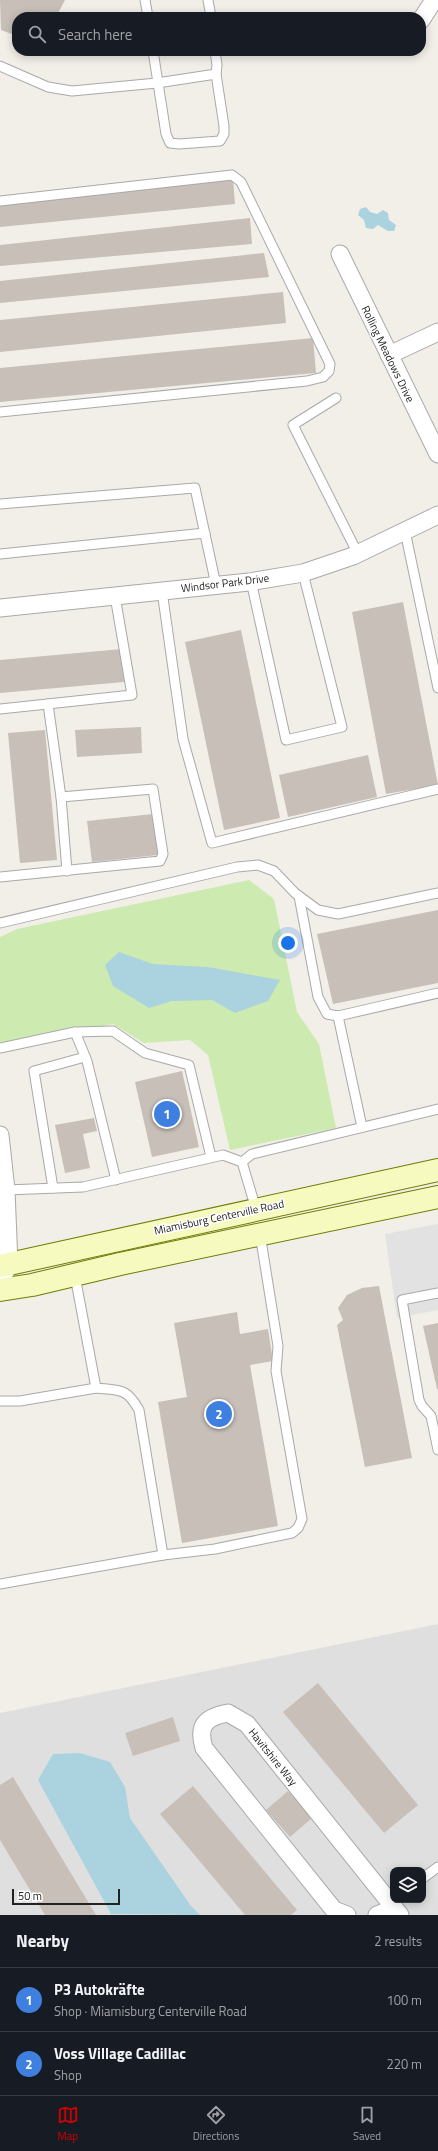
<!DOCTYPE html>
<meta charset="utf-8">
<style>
:root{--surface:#171b24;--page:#20242c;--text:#f1f3f6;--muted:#9ea1a6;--line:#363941;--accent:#d40000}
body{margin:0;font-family:"Titillium Web",sans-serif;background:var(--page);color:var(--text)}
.controls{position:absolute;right:12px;bottom:12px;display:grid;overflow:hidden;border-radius:8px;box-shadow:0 2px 10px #0003}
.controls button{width:36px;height:36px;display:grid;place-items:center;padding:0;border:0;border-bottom:1px solid var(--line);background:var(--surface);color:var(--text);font:20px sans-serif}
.scale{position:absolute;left:12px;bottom:10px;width:108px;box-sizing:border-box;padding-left:4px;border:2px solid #222;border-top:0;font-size:11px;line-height:14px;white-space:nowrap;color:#222;-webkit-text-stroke:3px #fff;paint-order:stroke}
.you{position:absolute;left:288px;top:943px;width:14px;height:14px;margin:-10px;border:3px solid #fff;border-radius:50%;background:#1a73e8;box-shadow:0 0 0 6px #1a73e833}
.badge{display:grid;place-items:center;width:26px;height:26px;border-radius:50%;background:var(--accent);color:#fff;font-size:13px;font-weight:700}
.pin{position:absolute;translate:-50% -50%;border:2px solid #fff;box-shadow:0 1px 4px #0006}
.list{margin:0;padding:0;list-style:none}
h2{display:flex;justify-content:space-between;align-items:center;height:52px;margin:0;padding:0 16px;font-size:17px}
h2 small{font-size:13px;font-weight:400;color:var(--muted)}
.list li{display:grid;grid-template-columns:26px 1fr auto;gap:12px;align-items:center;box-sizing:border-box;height:64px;padding:0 16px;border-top:1px solid var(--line)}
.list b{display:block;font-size:15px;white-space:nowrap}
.list p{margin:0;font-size:13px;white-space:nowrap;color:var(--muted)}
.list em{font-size:13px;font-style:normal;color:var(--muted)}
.icon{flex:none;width:22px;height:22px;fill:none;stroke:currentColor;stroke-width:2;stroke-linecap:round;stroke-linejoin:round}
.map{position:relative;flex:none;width:438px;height:1915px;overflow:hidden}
.search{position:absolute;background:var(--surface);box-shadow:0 2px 10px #0003;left:12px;right:12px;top:12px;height:44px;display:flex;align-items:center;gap:10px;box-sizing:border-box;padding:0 14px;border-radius:16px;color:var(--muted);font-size:15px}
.sheet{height:180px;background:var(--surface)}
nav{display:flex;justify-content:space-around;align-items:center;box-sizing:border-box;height:56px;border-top:1px solid var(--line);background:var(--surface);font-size:11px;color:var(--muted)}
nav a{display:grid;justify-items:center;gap:2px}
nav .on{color:var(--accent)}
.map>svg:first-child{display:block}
.residential{fill:#e0dfdf;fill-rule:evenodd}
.grass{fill:#cdebb0}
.parking{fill:#e2e2e2}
.water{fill:#aad3df}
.building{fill:#c7bfb8}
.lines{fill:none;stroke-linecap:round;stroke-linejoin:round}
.service-casing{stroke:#a9a9a9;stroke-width:11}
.minor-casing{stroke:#a9a9a9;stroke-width:19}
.secondary-casing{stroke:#707d05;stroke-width:24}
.service{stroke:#fff;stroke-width:9}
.minor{stroke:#fff;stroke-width:17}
.secondary{stroke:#f7fabf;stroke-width:22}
.labels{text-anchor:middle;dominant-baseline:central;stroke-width:3;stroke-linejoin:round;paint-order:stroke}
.street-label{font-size:11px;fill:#222;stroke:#fff}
</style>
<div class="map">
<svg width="438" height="1915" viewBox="0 0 438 1915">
<rect width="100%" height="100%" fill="#f2efe9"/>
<path class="residential" d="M 438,1624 L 438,1915 L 0,1915 L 0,1713 ZM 393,1870 L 423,1870 L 423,1900 L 393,1900 Z"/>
<path class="grass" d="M 249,880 L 274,899 L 297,1012 L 319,1044 L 336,1128 L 230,1150 L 208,1055 L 190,1040 L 144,1043 L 113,1024 L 0,1048 L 0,937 L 17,929 Z"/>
<path class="parking" d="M 438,1224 L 438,1310 L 397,1318 L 385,1234 Z"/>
<g class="water">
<path d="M 366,207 L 370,212 L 377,214 L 383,210 L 388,213 L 389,220 L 396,225 L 394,231 L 388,231 L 378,225 L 373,229 L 366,228 L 364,220 L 358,215 L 360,209 Z"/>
<path d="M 119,952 L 153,964 L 208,967 L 280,980 L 268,1001 L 235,1013 L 212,1000 L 172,1001 L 149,1008 L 113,986 L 105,965 Z"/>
<path d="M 80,1753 L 110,1762 L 125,1787 L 130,1818 L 191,1906 L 200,1915 L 111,1914 L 38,1780 L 53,1754 Z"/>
</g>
<g class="building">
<path d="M 0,0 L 65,0 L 56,17 L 17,17 L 17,36 L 1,30 Z"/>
<path d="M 233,179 L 235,204 L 0,227 L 0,205 Z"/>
<path d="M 250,218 L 252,244 L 0,266 L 0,245 Z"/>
<path d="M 264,253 L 269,277 L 0,303 L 0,281 Z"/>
<path d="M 283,292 L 286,323 L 0,352 L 0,320 Z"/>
<path d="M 313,338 L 316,373 L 0,402 L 0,368 Z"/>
<path d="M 403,602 L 438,785 L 386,794 L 352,612 Z"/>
<path d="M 241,630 L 280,818 L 224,830 L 185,642 Z"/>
<path d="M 122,649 L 124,682 L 0,693 L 0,660 Z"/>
<path d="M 141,727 L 142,753 L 77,757 L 75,730 Z"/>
<path d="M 45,730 L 57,860 L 20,863 L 8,733 Z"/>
<path d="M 368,755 L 377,797 L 288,817 L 279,775 Z"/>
<path d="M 153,814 L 158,855 L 92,862 L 87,821 Z"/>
<path d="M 438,910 L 438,983 L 333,1004 L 317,934 Z"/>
<path d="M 182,1071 L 199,1147 L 152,1157 L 135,1082 Z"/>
<path d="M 94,1118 L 97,1131 L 83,1134 L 90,1168 L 65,1173 L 55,1125 Z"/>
<path d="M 379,1286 L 412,1458 L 365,1467 L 337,1325 L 343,1320 L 338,1308 L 347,1295 L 362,1288 Z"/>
<path d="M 237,1312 L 240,1334 L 268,1329 L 273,1361 L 250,1365 L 278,1526 L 182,1543 L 158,1402 L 187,1397 L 174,1323 Z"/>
<path d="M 438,1323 L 438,1389 L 437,1389 L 423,1326 Z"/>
<path d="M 318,1683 L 418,1805 L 384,1833 L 283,1712 Z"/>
<path d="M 173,1717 L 180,1741 L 133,1756 L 125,1733 Z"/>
<path d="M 13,1777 L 96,1915 L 45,1915 L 0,1840 L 0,1785 Z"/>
<path d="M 193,1786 L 297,1910 L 291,1915 L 245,1915 L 160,1814 Z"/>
<path d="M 288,1791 L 312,1818 L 290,1837 L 266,1810 Z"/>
</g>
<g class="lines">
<defs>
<g id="service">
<path d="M 145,0 L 148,17"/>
<path d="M 208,0 L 211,17"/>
<path d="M 153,51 L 166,134 L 170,143 L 179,144 L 220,141 L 224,134 L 224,126 L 216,74"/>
<path d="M 0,66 L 48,87 L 72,91 L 157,83 L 216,74 L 217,65 L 215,51"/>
<path d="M 0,201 L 232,175 L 241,182 L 330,364 L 329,371 L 323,377 L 307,381 L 0,412"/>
<path d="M 336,398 L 293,425 L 358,554"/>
<path d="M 0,504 L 195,488 L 216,585"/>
<path d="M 405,531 L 438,688"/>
<path d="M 0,554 L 205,533"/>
<path d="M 251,581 L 286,740 L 342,727 L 303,573"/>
<path d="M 162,591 L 183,739 L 212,843 L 438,789"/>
<path d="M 0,709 L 132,695 L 115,596"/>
<path d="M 61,797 L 67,871"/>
<path d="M 0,877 L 160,861 L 163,854 L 153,789 L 61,797 L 48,704"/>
<path d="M 299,896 L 318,997 L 327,1014 L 338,1016 L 438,993"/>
<path d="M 0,923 L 237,867 L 258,865 L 274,871 L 295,893 L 318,910 L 338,914 L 438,893"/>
<path d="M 338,1016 L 362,1127"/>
<path d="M 75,1032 L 87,1061 L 116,1180"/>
<path d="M 0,1048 L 75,1032 L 113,1031 L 145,1053 L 189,1065 L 211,1157"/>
<path d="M 242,1162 L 252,1154 L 438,1109"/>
<path d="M 53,1188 L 34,1071 L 85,1057"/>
<path d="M 6,1190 L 83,1187 L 223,1155 L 242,1162 L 256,1209"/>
<path d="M 75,1276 L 96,1388 C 120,1391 126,1387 139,1410 L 163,1555"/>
<path d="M 438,1293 L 402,1300 L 419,1400 L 422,1406 L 431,1416 L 438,1450"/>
<path d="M 0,1401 L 20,1401 L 96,1388"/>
<path d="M 0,1584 L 163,1555 L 215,1549 L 292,1533 L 298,1528 L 302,1519 L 276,1371 L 278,1346 L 260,1234"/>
<path d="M 423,1878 L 438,1867"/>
</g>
<g id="minor">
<path d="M 421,20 L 434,0"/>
<path d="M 340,254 L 438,454"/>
<path d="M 389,355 L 438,332"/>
<path d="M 0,608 L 249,582 L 303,573 L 353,556 L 438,515"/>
<path d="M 0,1135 L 6,1190 L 9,1264 L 0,1283"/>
<path d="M 347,1915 L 334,1910 L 204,1748 C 197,1725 206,1717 228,1713 L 247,1724 L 400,1915"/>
<path d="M 377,1915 L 394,1908"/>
</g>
<g id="secondary">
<path d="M 0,1266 L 438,1170"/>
<path d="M 0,1290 L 32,1285 L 120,1264 L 438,1197"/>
</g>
</defs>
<use href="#service" class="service-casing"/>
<use href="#minor" class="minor-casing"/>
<use href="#secondary" class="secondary-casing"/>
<use href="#service" class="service"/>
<use href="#minor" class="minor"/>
<use href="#secondary" class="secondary"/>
</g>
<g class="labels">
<g class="street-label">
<text transform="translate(388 354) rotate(64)">Rolling Meadows Drive</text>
<text transform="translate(225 583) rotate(-7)">Windsor Park Drive</text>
<text transform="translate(219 1217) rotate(-12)">Miamisburg Centerville Road</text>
<text transform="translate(273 1757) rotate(51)">Havitshire Way</text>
</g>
</g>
</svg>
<div class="controls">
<button><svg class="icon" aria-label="layers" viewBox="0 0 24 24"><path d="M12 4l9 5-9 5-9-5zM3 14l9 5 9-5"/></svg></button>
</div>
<div class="scale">50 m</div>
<div class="you"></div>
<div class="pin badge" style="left:167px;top:1114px;background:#3f7fe0">1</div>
<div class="pin badge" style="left:219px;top:1414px;background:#3f7fe0">2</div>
<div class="search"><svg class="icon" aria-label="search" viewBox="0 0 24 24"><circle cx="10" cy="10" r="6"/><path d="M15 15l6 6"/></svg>Search here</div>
</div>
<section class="sheet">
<h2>Nearby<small>2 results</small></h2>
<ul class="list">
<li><span class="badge" style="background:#3f7fe0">1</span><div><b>P3 Autokräfte</b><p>Shop · Miamisburg Centerville Road</p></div><em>100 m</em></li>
<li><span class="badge" style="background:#3f7fe0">2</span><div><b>Voss Village Cadillac</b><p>Shop</p></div><em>220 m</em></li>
</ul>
</section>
<nav>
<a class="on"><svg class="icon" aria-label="map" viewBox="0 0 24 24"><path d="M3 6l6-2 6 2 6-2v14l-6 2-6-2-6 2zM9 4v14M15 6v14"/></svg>Map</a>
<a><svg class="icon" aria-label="directions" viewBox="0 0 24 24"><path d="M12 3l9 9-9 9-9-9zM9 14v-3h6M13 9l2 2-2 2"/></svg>Directions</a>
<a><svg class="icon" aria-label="saved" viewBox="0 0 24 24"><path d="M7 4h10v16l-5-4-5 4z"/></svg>Saved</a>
</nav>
